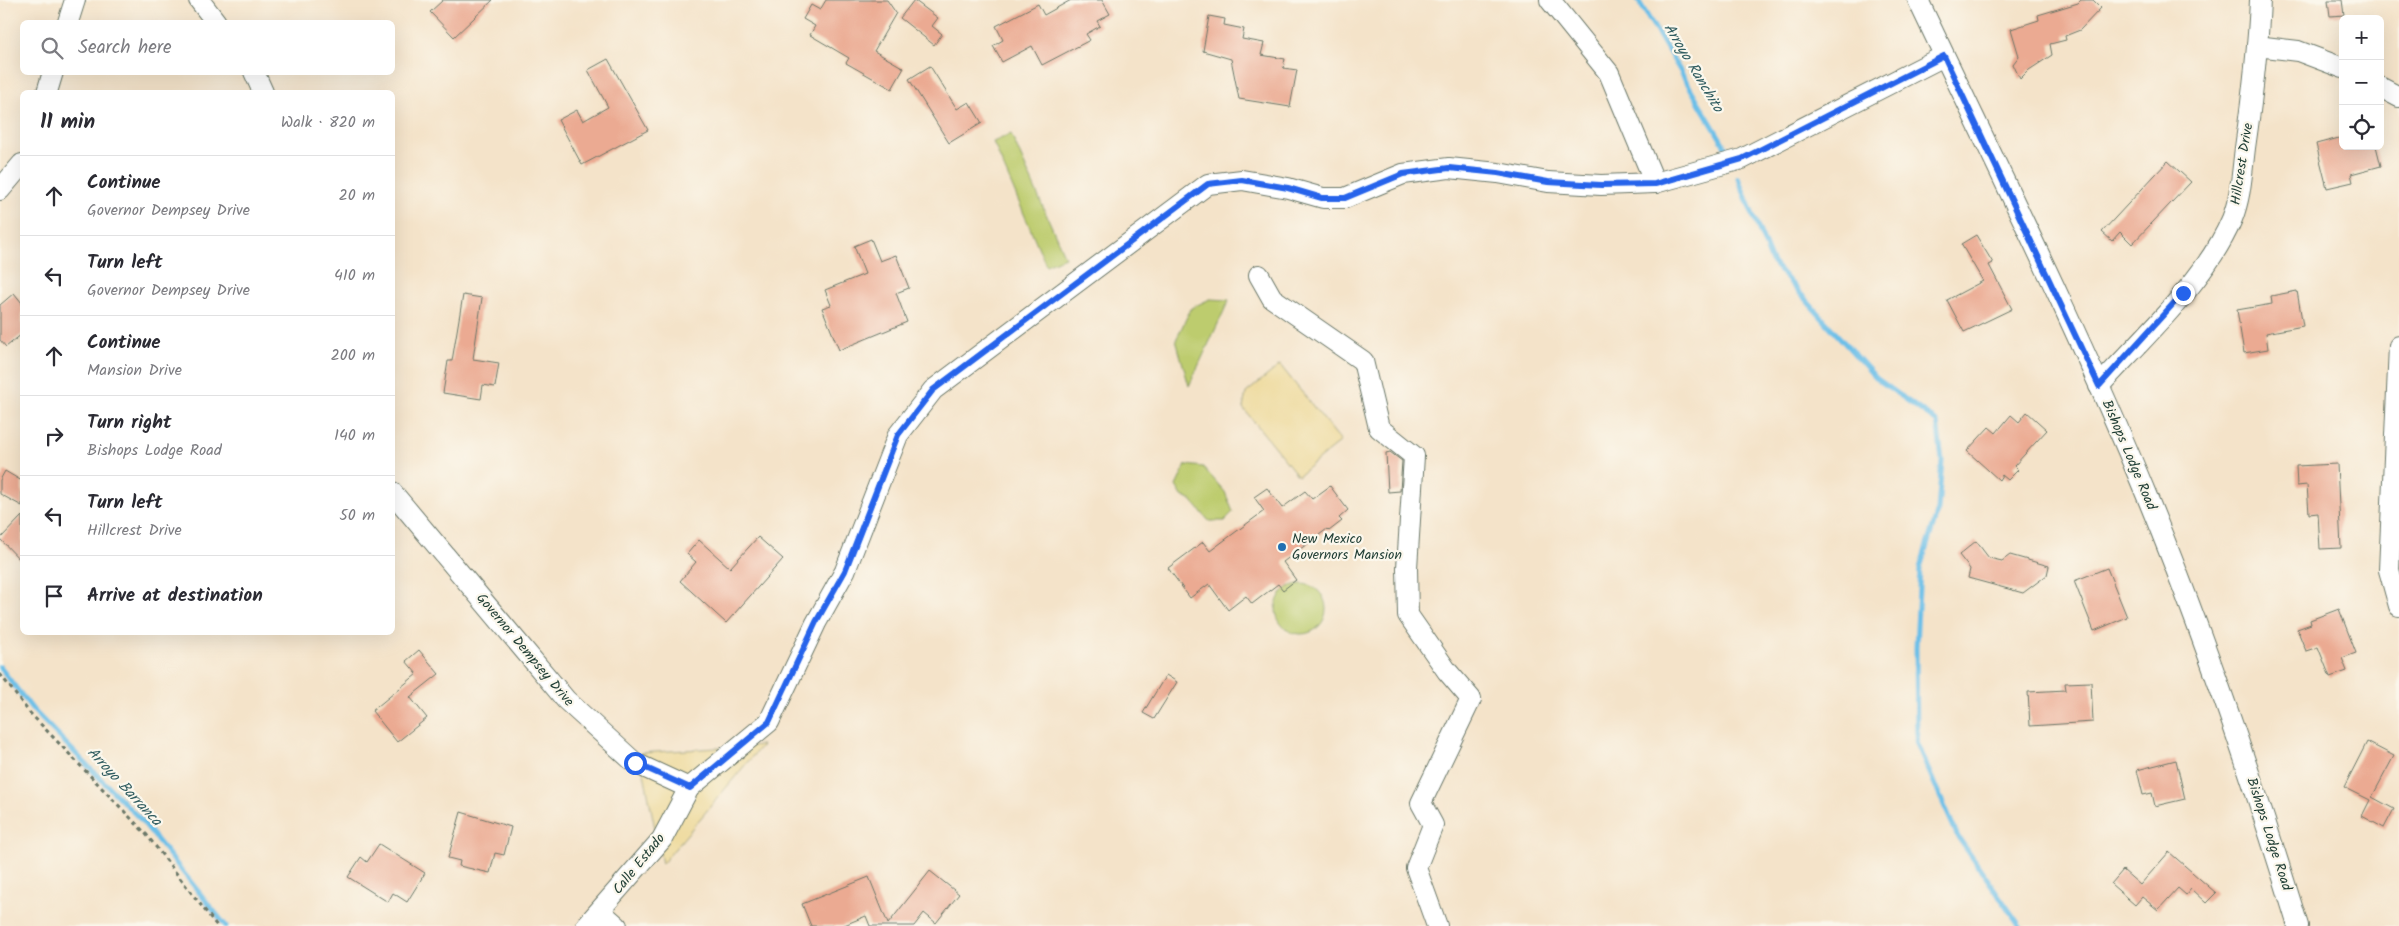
<!DOCTYPE html>
<meta charset="utf-8">
<style>
:root{--surface:#fff;--page:#f7f7f7;--text:#2b2b33;--muted:#7c7c81;--line:#e1e1e2}
body{margin:0;font-family:Kalam,sans-serif;background:var(--page);color:var(--text)}
.controls{position:absolute;right:15px;top:15px;display:grid;overflow:hidden;border-radius:8px;box-shadow:0 5px 20px #0002}
.controls button{width:45px;height:45px;display:grid;place-items:center;padding:0;border:0;border-bottom:1px solid var(--line);background:var(--surface);color:var(--text);font:25px sans-serif}
.stop{position:absolute;width:15px;height:15px;margin:-11px;border:4px solid #2563eb;border-radius:50%;background:#fff}
.stop.end{background:#2563eb;border-color:#fff;box-shadow:0 1px 5px #0008}
.list{margin:0;padding:0;list-style:none}
h2{display:flex;justify-content:space-between;align-items:center;height:65px;margin:0;padding:0 20px;font-size:21px}
h2 small{font-size:16px;font-weight:400;color:var(--muted)}
.list li{display:grid;grid-template-columns:32px 1fr auto;gap:15px;align-items:center;box-sizing:border-box;height:80px;padding:0 20px;border-top:1px solid var(--line)}
.list b{display:block;font-size:19px;white-space:nowrap}
.list p{margin:0;font-size:16px;white-space:nowrap;color:var(--muted)}
.list em{font-size:16px;font-style:normal;color:var(--muted)}
.icon{flex:none;width:28px;height:28px;fill:none;stroke:currentColor;stroke-width:2;stroke-linecap:round;stroke-linejoin:round}
.map{position:relative;flex:none;width:2399px;height:926px;overflow:hidden}
.search{position:absolute;background:var(--surface);box-shadow:0 5px 20px #0002;left:20px;top:20px;width:375px;height:55px;display:flex;align-items:center;gap:12px;box-sizing:border-box;padding:0 18px;border-radius:8px;color:var(--muted);font-size:19px}
.panel{position:absolute;background:var(--surface);box-shadow:0 5px 20px #0002;left:20px;top:90px;width:375px;height:545px;border-radius:8px}
.map>svg:first-child{display:block}
.green{fill:#bdcc6e;stroke:#6e8451}
.sand{fill:#eeda9e;stroke:#868c69}
.lines{fill:none;stroke-linecap:round;stroke-linejoin:round}
.stream{stroke:#6cbfe8;stroke-width:5}
.building{fill:#ebaa92}
.minor-casing{stroke:#6a7768;stroke-width:22}
.path{stroke:#6a7768;stroke-width:3;stroke-dasharray:4 4;stroke-linecap:butt}
.minor{stroke:#fff;stroke-width:20}
.route{stroke:#2563eb;stroke-width:6}
.poi-dot{fill:#1f6fb2;stroke:#fbf7ec;stroke-width:2}
.labels{text-anchor:middle;dominant-baseline:central;stroke-width:4.5;stroke-linejoin:round;paint-order:stroke}
.street-label{font-size:14px;fill:#1f3d34;stroke:#fbf7ec}
.poi-label{font-size:14px;fill:#1f3d34;stroke:#fbf7ec;text-anchor:start}
.water-label{font-size:15px;font-style:italic;fill:#325e61;stroke:#fbf7ec}
</style>
<div class="map">
<svg width="2399" height="926" viewBox="0 0 2399 926">
<rect width="100%" height="100%" fill="#fbf7ec"/>
<filter id="ink" filterUnits="userSpaceOnUse"><feTurbulence type="fractalNoise" baseFrequency=".02" numOctaves="2"/><feDisplacementMap in="SourceGraphic" scale="10" xChannelSelector="R" yChannelSelector="G"/><feConvolveMatrix kernelMatrix="1 2 1 2 8 2 1 2 1" color-interpolation-filters="sRGB"/></filter>
<filter id="wash" filterUnits="userSpaceOnUse"><feTurbulence type="fractalNoise" baseFrequency=".0096" numOctaves="4" result="noise"/><feDisplacementMap in="SourceGraphic" scale="20" xChannelSelector="R" yChannelSelector="G"/><feGaussianBlur stdDeviation="1.12" result="paint"/><feColorMatrix in="noise" values="0 0 0 0 0 0 0 0 0 0 0 0 0 0 0 0 0 1.4 0 .05"/><feComposite in="paint" operator="in"/></filter>
<g filter="url(#wash)">
<rect width="100%" height="100%" fill="#f4e3c9"/>
<g class="green">
<path d="M 1011,134 L 1065,257 L 1046,265 L 993,142 Z"/>
<path d="M 1210,299 L 1229,300 L 1189,386 L 1176,340 L 1191,308 Z"/>
<path d="M 1186,465 L 1203,467 L 1225,492 L 1233,512 L 1224,521 L 1209,521 L 1192,501 L 1182,496 L 1176,486 Z"/>
<circle cx="1301" cy="609" r="25"/>
</g>
<g class="sand">
<path d="M 1280,365 L 1341,441 L 1298,476 L 1243,408 L 1246,393 Z"/>
<path d="M 762,745 L 662,864 L 640,753 Z"/>
</g>
<g class="lines">
<g class="stream">
<path d="M 1638,0 L 1726,148"/>
<path d="M 1738,178 L 1772,262 L 1876,378 L 1937,422 L 1942,460 L 1938,510 L 1920,568 L 1916,647 L 1917,744 L 1958,837 L 2020,926"/>
<path d="M 0,667 L 33,710 L 142,821 L 226,926"/>
</g>
</g>
<g id="blocks">
<g class="building">
<path d="M 443,0 L 493,0 L 454,37 L 430,12 Z"/>
<path d="M 826,0 L 887,0 L 896,13 L 874,51 L 904,68 L 892,89 L 846,63 L 849,58 L 810,35 L 815,26 L 803,19 L 811,5 L 820,10 Z"/>
<path d="M 914,0 L 938,18 L 932,26 L 942,34 L 934,45 L 900,18 Z"/>
<path d="M 1071,0 L 1102,0 L 1110,14 L 1097,21 L 1100,26 L 1086,34 L 1090,40 L 1042,65 L 1032,46 L 1002,62 L 993,46 L 1003,40 L 996,26 L 1038,4 L 1044,15 Z"/>
<path d="M 2081,0 L 2093,0 L 2101,8 L 2080,30 L 2065,36 L 2066,40 L 2050,44 L 2052,55 L 2029,70 L 2020,79 L 2013,64 L 2019,56 L 2011,29 L 2039,20 L 2038,15 L 2078,3 Z"/>
<path d="M 2328,0 L 2342,0 L 2344,15 L 2330,16 Z"/>
<path d="M 1209,16 L 1225,19 L 1224,25 L 1244,29 L 1242,39 L 1264,43 L 1261,55 L 1285,59 L 1283,68 L 1297,70 L 1290,107 L 1239,99 L 1231,59 L 1203,51 Z"/>
<path d="M 608,59 L 648,130 L 582,165 L 558,120 L 577,110 L 583,121 L 608,107 L 588,70 Z"/>
<path d="M 930,66 L 957,109 L 969,102 L 982,123 L 949,143 L 909,79 Z"/>
<path d="M 2343,137 L 2343,146 L 2376,146 L 2381,166 L 2351,174 L 2353,182 L 2327,188 L 2316,144 Z"/>
<path d="M 2168,161 L 2191,182 L 2132,244 L 2120,232 L 2112,241 L 2102,232 Z"/>
<path d="M 1976,235 L 1993,263 L 1989,265 L 2012,309 L 1964,332 L 1947,300 L 1983,281 L 1961,244 Z"/>
<path d="M 871,239 L 880,261 L 896,255 L 909,288 L 896,293 L 907,322 L 839,350 L 822,308 L 831,305 L 825,290 L 865,274 L 854,246 Z"/>
<path d="M 2297,291 L 2303,326 L 2266,333 L 2268,349 L 2244,353 L 2237,310 L 2272,304 L 2271,296 Z"/>
<path d="M 14,293 L 22,303 L 22,334 L 6,347 L 0,340 L 0,305 Z"/>
<path d="M 463,295 L 482,298 L 473,359 L 499,363 L 495,387 L 483,385 L 481,399 L 443,393 L 448,361 L 452,361 Z"/>
<path d="M 2027,412 L 2047,430 L 2014,466 L 2018,470 L 2008,480 L 2002,475 L 1999,480 L 1967,451 L 1989,427 L 1996,433 L 2011,415 L 2019,422 Z"/>
<path d="M 1390,452 L 1402,461 L 1400,491 L 1388,492 L 1386,453 Z"/>
<path d="M 2337,464 L 2341,548 L 2320,549 L 2318,513 L 2309,514 L 2307,485 L 2297,486 L 2296,466 Z"/>
<path d="M 5,471 L 22,481 L 22,506 L 0,494 L 0,480 Z"/>
<path d="M 1330,486 L 1348,510 L 1339,518 L 1342,521 L 1329,531 L 1327,529 L 1283,562 L 1296,580 L 1283,590 L 1278,584 L 1252,604 L 1246,596 L 1228,610 L 1209,584 L 1190,598 L 1168,568 L 1203,542 L 1210,551 L 1264,511 L 1254,497 L 1267,488 L 1282,508 L 1305,491 L 1312,499 Z"/>
<path d="M 22,516 L 22,562 L 0,539 Z"/>
<path d="M 758,537 L 783,559 L 726,623 L 680,581 L 696,562 L 687,554 L 699,540 L 730,568 Z"/>
<path d="M 1976,541 L 1989,558 L 2002,561 L 2010,555 L 2049,566 L 2047,575 L 2023,593 L 1968,578 L 1970,569 L 1959,555 Z"/>
<path d="M 2107,568 L 2127,617 L 2094,631 L 2074,581 Z"/>
<path d="M 2339,609 L 2356,653 L 2342,658 L 2347,671 L 2330,677 L 2318,647 L 2306,651 L 2297,629 L 2311,624 L 2310,620 Z"/>
<path d="M 419,650 L 439,674 L 410,697 L 427,718 L 397,742 L 372,711 L 417,674 L 406,661 Z"/>
<path d="M 1166,675 L 1177,682 L 1154,719 L 1143,713 Z"/>
<path d="M 2091,682 L 2093,722 L 2030,726 L 2028,692 L 2066,690 L 2065,683 Z"/>
<path d="M 2367,742 L 2394,756 L 2372,797 L 2394,809 L 2384,828 L 2362,816 L 2370,800 L 2344,787 Z"/>
<path d="M 2176,760 L 2185,799 L 2155,806 L 2152,793 L 2143,795 L 2137,770 Z"/>
<path d="M 461,812 L 511,827 L 504,855 L 495,853 L 490,873 L 459,866 L 460,861 L 448,858 Z"/>
<path d="M 379,844 L 425,873 L 407,902 L 393,893 L 388,902 L 348,877 L 361,857 L 367,862 Z"/>
<path d="M 2169,852 L 2216,893 L 2206,903 L 2191,889 L 2186,895 L 2178,888 L 2158,910 L 2142,897 L 2135,905 L 2111,884 L 2123,870 L 2140,885 Z"/>
<path d="M 930,871 L 959,894 L 936,923 L 924,913 L 914,926 L 870,926 L 866,916 L 842,926 L 811,926 L 802,904 L 869,877 L 888,924 Z"/>
</g>
</g>
</g>
<g filter="url(#ink)">
<use href="#blocks" fill-opacity="0" stroke="#6a7768" stroke-width="1"/>
<g class="lines">
<defs>
<g id="minor">
<path d="M 199,0 L 216,22"/>
<path d="M 1550,0 L 1609,73 L 1655,183"/>
<path d="M 1918,0 C 1996,165 2078,329 2148,499 C 2205,638 2254,782 2298,926"/>
<path d="M 68,22 L 75,0"/>
<path d="M 2257,46 L 2298,51 L 2343,68"/>
<path d="M 254,72 L 263,92"/>
<path d="M 2380,87 L 2399,97"/>
<path d="M 47,92 L 53,72"/>
<path d="M 0,190 L 22,164"/>
<path d="M 1259,275 L 1272,298 L 1363,361 L 1379,428 L 1414,456 L 1407,568 L 1408,615 L 1447,671 L 1471,699 L 1421,803 L 1433,825 L 1416,868 L 1437,926"/>
<path d="M 2399,346 L 2389,570 L 2399,606"/>
<path d="M 2099,386 C 2143,338 2207,279 2232,219 C 2241,197 2242,172 2245,148 C 2252,99 2258,50 2260,0"/>
<path d="M 392,492 L 566,700 L 635,763 L 689,788 L 769,722 L 816,623 L 845,571 L 898,435 L 933,390 L 1208,184 L 1242,180 L 1288,188 L 1323,198 L 1345,198 L 1403,174 L 1449,168 L 1498,173 L 1548,182 L 1601,185 L 1655,183 L 1742,159 L 1944,56"/>
<path d="M 600,911 L 617,926"/>
<path d="M 586,926 L 662,839 L 689,788"/>
</g>
</defs>
<use href="#minor" class="minor-casing"/>
<path class="path" d="M 0,674 L 29,712 L 146,834 L 217,926"/>
<use href="#minor" class="minor"/>
</g>
</g>
<g class="lines" filter="url(#ink)">
<path class="route" d="M 635,763 L 690,788 L 769,722 L 816,622 L 845,571 L 898,435 L 933,390 L 1208,184 L 1242,180 L 1288,188 L 1322,198 L 1345,198 L 1403,174 L 1449,168 L 1498,173 L 1548,182 L 1601,185 L 1655,184 L 1742,159 L 1944,56 L 2099,386 L 2183,293"/>
</g>
<circle class="poi-dot" cx="1282" cy="547" r="5"/>
<g class="labels">
<g class="street-label">
<text transform="translate(2242 164) rotate(-81)">Hillcrest Drive</text>
<text transform="translate(2129 455) rotate(67)">Bishops Lodge Road</text>
<text transform="translate(525 650) rotate(50)">Governor Dempsey Drive</text>
<text transform="translate(2269 834) rotate(72)">Bishops Lodge Road</text>
<text transform="translate(639 864) rotate(-51)">Calle Estado</text>
</g>
<g class="poi-label">
<text x="1292" y="539">New Mexico<tspan x="1292" dy="16">Governors Mansion</tspan></text>
</g>
<g class="water-label">
<text transform="translate(1693 68) rotate(59)">Arroyo Ranchito</text>
<text transform="translate(124 787) rotate(47)">Arroyo Barranca</text>
</g>
</g>
</svg>
<div class="controls">
<button>+</button>
<button>−</button>
<button><svg class="icon" aria-label="locate" viewBox="0 0 24 24"><circle cx="12" cy="12" r="6"/><path d="M12 2v4M12 18v4M2 12h4M18 12h4"/></svg></button>
</div>
<div class="stop" style="left:635px;top:763px"></div>
<div class="stop end" style="left:2183px;top:293px"></div>
<div class="search"><svg class="icon" aria-label="search" viewBox="0 0 24 24"><circle cx="10" cy="10" r="6"/><path d="M15 15l6 6"/></svg>Search here</div>
<section class="panel">
<h2>11 min<small>Walk · 820 m</small></h2>
<ul class="list">
<li><svg class="icon" aria-label="ahead" viewBox="0 0 24 24"><path d="M12 20V5M6 11l6-6 6 6"/></svg><div><b>Continue</b><p>Governor Dempsey Drive</p></div><em>20 m</em></li>
<li><svg class="icon" aria-label="left" viewBox="0 0 24 24"><path d="M17 20v-9H6M10 6l-5 5 5 5"/></svg><div><b>Turn left</b><p>Governor Dempsey Drive</p></div><em>410 m</em></li>
<li><svg class="icon" aria-label="ahead" viewBox="0 0 24 24"><path d="M12 20V5M6 11l6-6 6 6"/></svg><div><b>Continue</b><p>Mansion Drive</p></div><em>200 m</em></li>
<li><svg class="icon" aria-label="right" viewBox="0 0 24 24"><path d="M7 20v-9h11M14 6l5 5-5 5"/></svg><div><b>Turn right</b><p>Bishops Lodge Road</p></div><em>140 m</em></li>
<li><svg class="icon" aria-label="left" viewBox="0 0 24 24"><path d="M17 20v-9H6M10 6l-5 5 5 5"/></svg><div><b>Turn left</b><p>Hillcrest Drive</p></div><em>50 m</em></li>
<li><svg class="icon" aria-label="arrive" viewBox="0 0 24 24"><path d="M6 21V4h12l-3 4 3 4H6"/></svg><div><b>Arrive at destination</b></div></li>
</ul>
</section>
</div>
